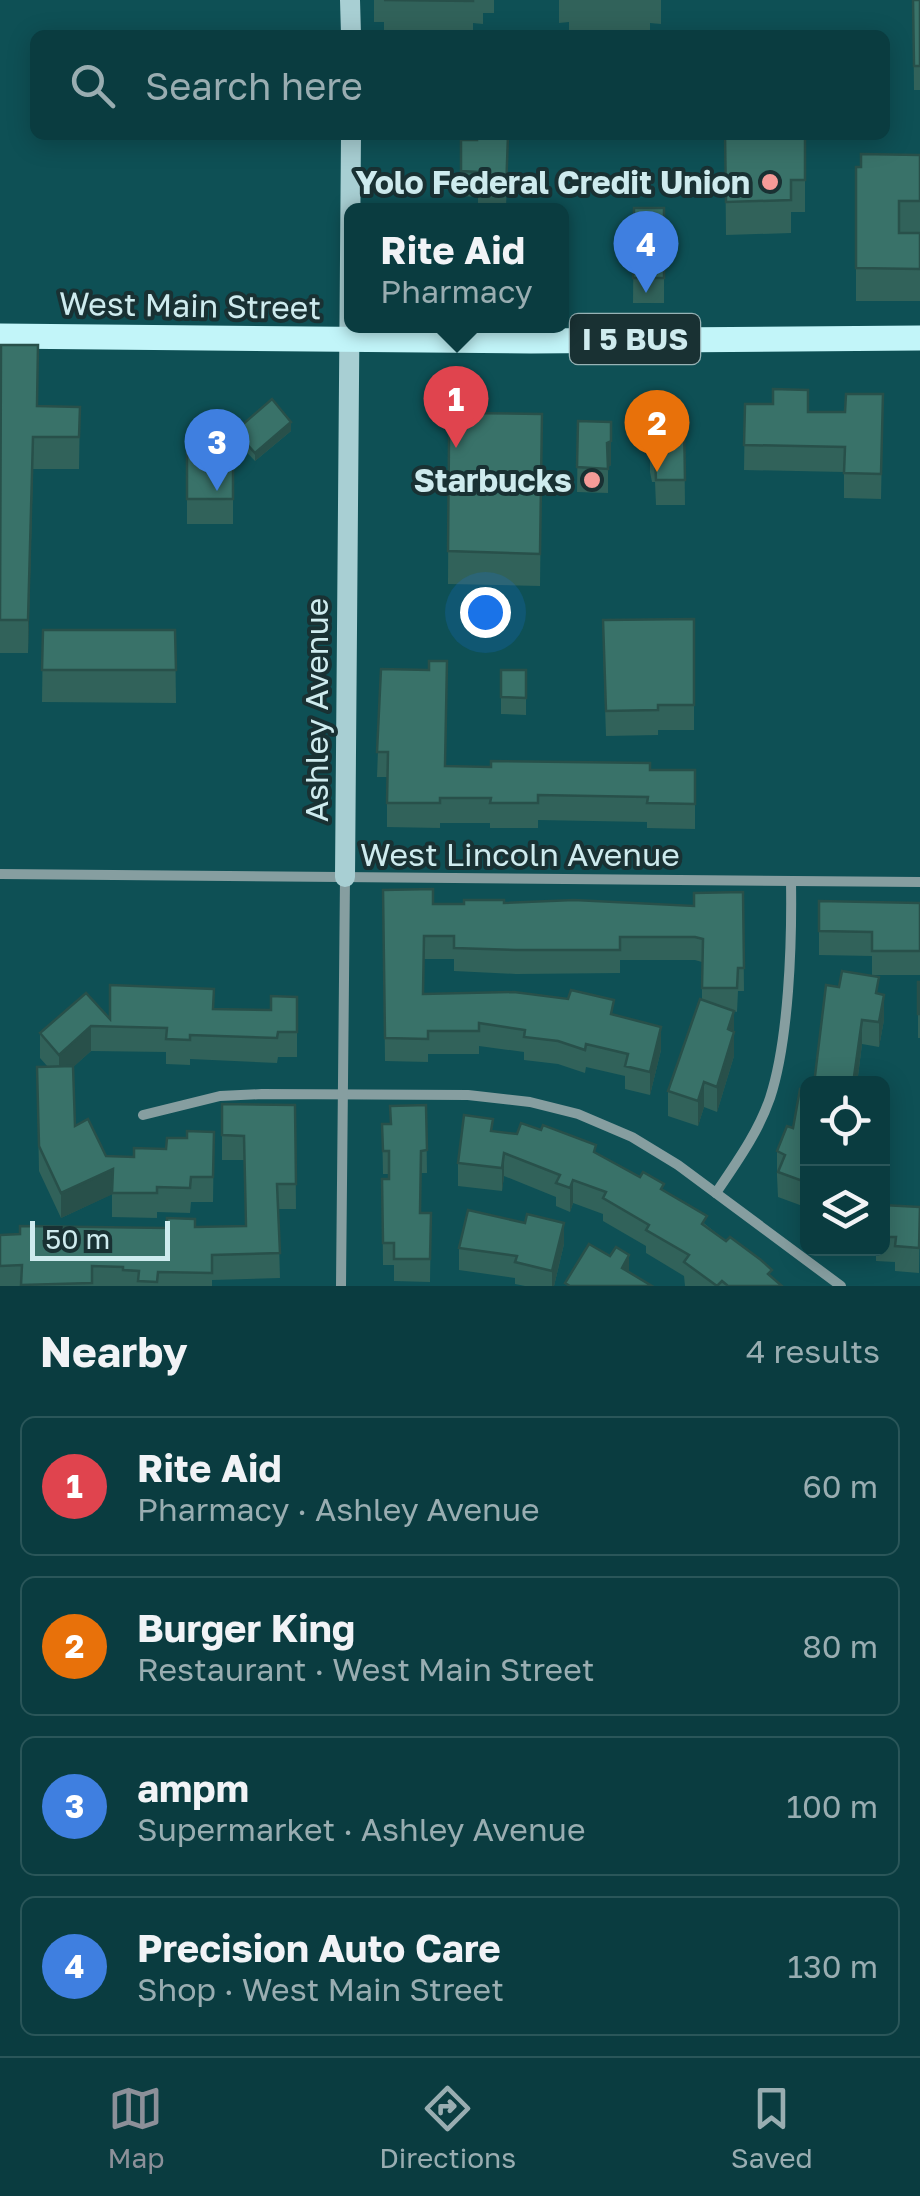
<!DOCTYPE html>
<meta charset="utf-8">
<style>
:root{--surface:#0a3c40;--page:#134347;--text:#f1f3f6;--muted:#99adb1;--line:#2a5659;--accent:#8c9099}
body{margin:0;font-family:"Golos Text",sans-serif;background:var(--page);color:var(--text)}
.controls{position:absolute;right:30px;bottom:30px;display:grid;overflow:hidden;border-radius:15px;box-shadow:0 5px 25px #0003}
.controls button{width:90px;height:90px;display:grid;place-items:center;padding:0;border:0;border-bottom:2px solid var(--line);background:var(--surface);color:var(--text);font:50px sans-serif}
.scale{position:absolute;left:30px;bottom:25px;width:140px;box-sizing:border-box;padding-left:10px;border:5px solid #ceebee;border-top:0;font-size:28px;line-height:35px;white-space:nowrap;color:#ceebee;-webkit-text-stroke:8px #193133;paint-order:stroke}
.you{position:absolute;left:485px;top:612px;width:35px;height:35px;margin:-25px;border:8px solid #fff;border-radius:50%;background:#1a73e8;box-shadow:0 0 0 15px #1a73e833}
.badge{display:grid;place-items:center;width:65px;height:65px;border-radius:50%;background:var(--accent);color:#fff;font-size:32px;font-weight:700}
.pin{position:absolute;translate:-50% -82px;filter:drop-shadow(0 2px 5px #0008)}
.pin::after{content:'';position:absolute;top:52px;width:35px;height:30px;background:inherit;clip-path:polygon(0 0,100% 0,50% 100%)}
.popup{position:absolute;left:344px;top:203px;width:225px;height:130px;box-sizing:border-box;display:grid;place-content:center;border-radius:15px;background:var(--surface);filter:drop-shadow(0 2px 8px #0005);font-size:32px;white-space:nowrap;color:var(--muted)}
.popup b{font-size:38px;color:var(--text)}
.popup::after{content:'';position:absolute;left:50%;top:100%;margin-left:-20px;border:20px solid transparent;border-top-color:var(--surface)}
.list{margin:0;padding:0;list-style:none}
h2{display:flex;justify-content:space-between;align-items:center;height:130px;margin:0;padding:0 40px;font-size:42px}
h2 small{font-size:32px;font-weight:400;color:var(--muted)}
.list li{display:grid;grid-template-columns:65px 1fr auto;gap:30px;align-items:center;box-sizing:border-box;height:140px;margin:0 20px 20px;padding:0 20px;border:2px solid var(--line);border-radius:15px}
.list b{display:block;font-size:38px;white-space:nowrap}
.list p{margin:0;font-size:32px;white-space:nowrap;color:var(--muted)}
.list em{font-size:32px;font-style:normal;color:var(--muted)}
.icon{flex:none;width:55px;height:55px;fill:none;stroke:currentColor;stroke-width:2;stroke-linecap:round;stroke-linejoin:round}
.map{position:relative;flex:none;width:920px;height:1286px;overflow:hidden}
.search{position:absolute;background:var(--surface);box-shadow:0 5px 25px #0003;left:30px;right:30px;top:30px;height:110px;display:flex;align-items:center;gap:25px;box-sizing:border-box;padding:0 35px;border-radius:15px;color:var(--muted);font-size:38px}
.sheet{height:770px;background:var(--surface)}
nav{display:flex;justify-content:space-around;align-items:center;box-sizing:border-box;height:140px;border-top:2px solid var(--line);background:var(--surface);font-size:28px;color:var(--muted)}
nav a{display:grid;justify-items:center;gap:5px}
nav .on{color:var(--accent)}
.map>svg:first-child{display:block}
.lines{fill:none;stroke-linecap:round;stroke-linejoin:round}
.street{stroke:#869ea0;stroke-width:10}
.secondary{stroke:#a8cfd3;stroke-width:20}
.primary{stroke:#c2f5f9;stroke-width:25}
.wall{fill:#31625a}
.shaded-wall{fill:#28504a}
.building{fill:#397269;stroke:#28504a;stroke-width:2.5}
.poi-dot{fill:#f59b98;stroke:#193133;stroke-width:4}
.labels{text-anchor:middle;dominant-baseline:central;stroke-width:8;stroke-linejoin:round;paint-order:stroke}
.shield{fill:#193133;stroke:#98b3b6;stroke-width:2.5}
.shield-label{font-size:30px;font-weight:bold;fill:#ceebee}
.poi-label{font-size:32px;font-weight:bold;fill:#ceebee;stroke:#193133;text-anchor:end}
.street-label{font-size:32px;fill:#ceebee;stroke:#193133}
</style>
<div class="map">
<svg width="920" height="1286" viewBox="0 0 920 1286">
<rect width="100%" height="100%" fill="#0e5055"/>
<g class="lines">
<g class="street">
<path d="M 0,874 L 920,882"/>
<path d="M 143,1115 L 220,1096 L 262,1094 L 468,1095 L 530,1102 L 578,1114 L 632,1137 L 678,1165 L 841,1286"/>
<path d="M 716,1193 C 736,1163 758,1133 770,1098 C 789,1040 792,943 791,881"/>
<path d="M 341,1286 L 345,877"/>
</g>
<g class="secondary">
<path d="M 350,0 L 351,35"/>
<path d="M 345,877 L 351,135"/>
</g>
<path class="primary" d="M 0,336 L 531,341 L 920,338"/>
</g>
<g class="wall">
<path d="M 374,0 L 494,0 L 494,13 L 483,13 L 483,24 L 473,23 L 473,34 L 384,33 L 384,22 L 374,22 Z"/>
<path d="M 559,0 L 661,0 L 661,24 L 650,23 L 650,33 L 569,32 L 569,22 L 559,23 Z"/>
<path d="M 913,0 L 920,0 L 920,90 L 914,90 Z"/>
<path d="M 508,135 L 506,210 L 478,210 L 478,197 L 461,196 L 461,140 L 477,140 Z"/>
<path d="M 725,135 L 805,135 L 805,212 L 791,212 L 791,233 L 726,235 Z"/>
<path d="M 920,155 L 920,301 L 856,301 L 856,167 Z"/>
<path d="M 634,208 L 664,208 L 664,303 L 633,303 Z"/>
<path d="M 883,394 L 881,499 L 844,498 L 844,472 L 744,470 L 745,404 L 808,412 L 845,412 Z"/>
<path d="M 38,406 L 80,407 L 79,469 L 33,469 L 28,653 L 0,653 L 0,510 Z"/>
<path d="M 542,414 L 540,586 L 448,584 L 449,438 Z"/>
<path d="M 578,421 L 611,465 L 608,467 L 608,493 L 577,492 Z"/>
<path d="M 684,421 L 685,505 L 656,505 L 655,482 L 652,482 L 650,472 L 650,437 L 656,437 Z"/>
<path d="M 235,431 L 291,431 L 255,461 L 235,440 Z"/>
<path d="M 187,452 L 233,462 L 233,524 L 187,524 Z"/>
<path d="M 694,619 L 694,730 L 658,730 L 658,735 L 606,736 L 603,645 Z"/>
<path d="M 43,630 L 175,630 L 176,703 L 42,702 Z"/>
<path d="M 381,669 L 445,766 L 695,770 L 695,829 L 647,828 L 647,822 L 538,820 L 538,828 L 490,828 L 490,823 L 440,823 L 440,828 L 387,827 L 387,777 L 377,777 Z"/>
<path d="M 501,670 L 526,670 L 526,715 L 501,714 Z"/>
<path d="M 383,890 L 433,904 L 504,903 L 694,906 L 743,892 L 744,991 L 738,991 L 737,1012 L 734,1011 L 734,1056 L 717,1112 L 704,1107 L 698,1126 L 668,1116 L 668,1091 L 702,1000 L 702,962 L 695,960 L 620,960 L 620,973 L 516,974 L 454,971 L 454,959 L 424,959 L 423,994 L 614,1015 L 661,1050 L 650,1095 L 625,1089 L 625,1076 L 586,1067 L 585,1073 L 558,1064 L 524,1060 L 524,1052 L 479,1046 L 479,1054 L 428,1054 L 428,1062 L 385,1061 Z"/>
<path d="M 819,901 L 920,903 L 920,975 L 872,975 L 872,956 L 819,955 Z"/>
<path d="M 918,982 L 920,982 L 920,1092 L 920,1038 L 918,1038 Z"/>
<path d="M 839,987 L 879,994 L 884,1020 L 879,1047 L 862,1044 L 857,1084 L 814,1084 Z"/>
<path d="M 297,997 L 297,1057 L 278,1057 L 277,1063 L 190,1059 L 190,1065 L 166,1064 L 166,1052 L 91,1051 L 73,1067 L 75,1126 L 106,1156 L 134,1157 L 166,1149 L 187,1138 L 214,1132 L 213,1202 L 191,1202 L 190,1213 L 157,1212 L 157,1218 L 112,1217 L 112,1194 L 61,1218 L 39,1171 L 37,1067 L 48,1067 L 40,1058 L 40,1033 L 110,1019 L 214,1009 L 271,1010 Z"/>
<path d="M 808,1091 L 808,1208 L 778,1197 L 777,1176 L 777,1151 L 793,1128 Z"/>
<path d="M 222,1104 L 295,1105 L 296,1209 L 278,1209 L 280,1278 L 212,1280 L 212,1286 L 0,1286 L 0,1235 L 246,1226 L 244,1160 L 222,1160 Z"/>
<path d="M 426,1105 L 427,1173 L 421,1173 L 420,1213 L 431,1213 L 430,1282 L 394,1281 L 394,1265 L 383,1265 L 382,1179 L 389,1179 L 389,1174 L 383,1174 L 382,1124 L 391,1124 Z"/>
<path d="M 493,1131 L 596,1154 L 664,1191 L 782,1286 L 685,1286 L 684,1276 L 646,1253 L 646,1246 L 603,1221 L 603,1214 L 573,1203 L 570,1212 L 556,1206 L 556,1197 L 504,1176 L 502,1191 L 458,1186 L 458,1163 Z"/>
<path d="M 882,1182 L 885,1205 L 920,1207 L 919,1273 L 895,1271 L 895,1262 L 876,1261 L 876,1248 L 882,1248 Z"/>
<path d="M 564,1244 L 554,1286 L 525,1286 L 515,1284 L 515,1278 L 459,1270 L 459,1248 Z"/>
</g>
<g class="shaded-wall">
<path d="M 291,422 L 291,431 L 255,461 L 255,453 Z"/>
<path d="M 611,422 L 611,465 L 607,468 L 607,443 Z"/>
<path d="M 33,437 L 33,469 L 28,653 L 28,620 Z"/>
<path d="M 884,995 L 884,1020 L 879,1047 L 879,1022 Z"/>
<path d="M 734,1011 L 734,1056 L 717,1112 L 717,1087 L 728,1029 Z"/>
<path d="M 862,1020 L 862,1044 L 857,1084 L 853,1084 Z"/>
<path d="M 91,1026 L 91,1051 L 59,1080 L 59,1055 Z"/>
<path d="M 661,1027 L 661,1050 L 650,1095 L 650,1072 Z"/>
<path d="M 704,1082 L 704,1107 L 698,1126 L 698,1101 Z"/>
<path d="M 504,1153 L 504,1176 L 502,1191 L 502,1168 Z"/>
<path d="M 113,1169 L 113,1194 L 61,1218 L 61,1193 Z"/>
<path d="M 573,1180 L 573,1203 L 570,1212 L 570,1188 Z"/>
<path d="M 885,1184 L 885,1209 L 882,1211 L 882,1187 Z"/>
<path d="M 564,1223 L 564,1244 L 554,1286 L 552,1286 L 552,1271 Z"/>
<path d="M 629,1255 L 629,1276 L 622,1268 Z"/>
</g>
<g class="building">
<path d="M 473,0 L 473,1 L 384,0 Z"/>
<path d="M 913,0 L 920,0 L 920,66 L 914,66 Z"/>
<path d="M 477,135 L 508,135 L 506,192 L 478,191 L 478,172 L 461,171 L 461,140 L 477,140 Z"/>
<path d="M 725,135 L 805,135 L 805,180 L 791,180 L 791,200 L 726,202 Z"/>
<path d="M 861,154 L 920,155 L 920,201 L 899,201 L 899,233 L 920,233 L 920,269 L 856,268 L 856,167 L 861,167 Z"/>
<path d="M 634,208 L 664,208 L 664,278 L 633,278 Z"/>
<path d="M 1,345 L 38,345 L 37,406 L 80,407 L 79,437 L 33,437 L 28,620 L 0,620 Z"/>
<path d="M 773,389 L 808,390 L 808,412 L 845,412 L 846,394 L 883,394 L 881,474 L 844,473 L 845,447 L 744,445 L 745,404 L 773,404 Z"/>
<path d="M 272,399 L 291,422 L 255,453 L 235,431 Z"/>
<path d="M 457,413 L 542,414 L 540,554 L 448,551 L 449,438 L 451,423 Z"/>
<path d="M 656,419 L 684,421 L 685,480 L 656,480 L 655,457 L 652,457 L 650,447 L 650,437 L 656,437 Z"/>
<path d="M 578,421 L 611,422 L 611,441 L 607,443 L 608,469 L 577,467 Z"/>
<path d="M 187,452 L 222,453 L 233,462 L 233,499 L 187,499 Z"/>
<path d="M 694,619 L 694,705 L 658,705 L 658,710 L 606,711 L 603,620 Z"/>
<path d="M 43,630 L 175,630 L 176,670 L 42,670 Z"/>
<path d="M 429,661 L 447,661 L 445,766 L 491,767 L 491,761 L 650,763 L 650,770 L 695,770 L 695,804 L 647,803 L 648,797 L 538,795 L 538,803 L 490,803 L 491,798 L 440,798 L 440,803 L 387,803 L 388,752 L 377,752 L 381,669 L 429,670 Z"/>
<path d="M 501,670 L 526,670 L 526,698 L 501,697 Z"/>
<path d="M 433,889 L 433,904 L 464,904 L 464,900 L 504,900 L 504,903 L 574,900 L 694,906 L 694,893 L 743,892 L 744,968 L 738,968 L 737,988 L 702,988 L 703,939 L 695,937 L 620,937 L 620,950 L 516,950 L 454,948 L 454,936 L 424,936 L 423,994 L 514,992 L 568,999 L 571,990 L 614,1000 L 611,1014 L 661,1027 L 650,1072 L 625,1066 L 628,1054 L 586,1044 L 585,1050 L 558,1041 L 524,1037 L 525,1030 L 479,1023 L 479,1031 L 428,1031 L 428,1039 L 385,1038 L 383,890 Z"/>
<path d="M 819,901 L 920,903 L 920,951 L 872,951 L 872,932 L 819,931 Z"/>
<path d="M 842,971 L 879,977 L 876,993 L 884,995 L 879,1022 L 862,1020 L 853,1084 L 814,1084 L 826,985 L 839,987 Z"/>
<rect x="918" y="982" width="2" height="32"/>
<path d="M 110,985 L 214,989 L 213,1009 L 271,1010 L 271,996 L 297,997 L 297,1032 L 278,1032 L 277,1038 L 190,1035 L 190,1040 L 166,1039 L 167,1028 L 91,1026 L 59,1055 L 40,1033 L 86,993 L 110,1019 Z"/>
<path d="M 700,999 L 734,1011 L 728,1029 L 734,1032 L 717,1087 L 704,1082 L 698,1101 L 668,1091 Z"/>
<path d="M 73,1066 L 75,1126 L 88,1119 L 106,1156 L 134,1157 L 134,1148 L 166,1149 L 167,1138 L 187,1138 L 187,1131 L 214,1132 L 213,1177 L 191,1177 L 190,1188 L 157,1187 L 157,1193 L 112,1193 L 113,1169 L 61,1193 L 39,1146 L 37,1067 Z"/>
<path d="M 800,1089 L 808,1091 L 808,1183 L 778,1172 L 785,1155 L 777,1151 L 787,1126 L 793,1128 Z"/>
<path d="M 222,1104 L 295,1105 L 296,1184 L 277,1184 L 280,1253 L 212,1255 L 212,1273 L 158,1272 L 157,1282 L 138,1281 L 139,1271 L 123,1270 L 123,1267 L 92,1266 L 92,1283 L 21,1285 L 22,1265 L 0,1266 L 0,1235 L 20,1234 L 20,1226 L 167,1228 L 167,1218 L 195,1219 L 195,1227 L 246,1226 L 244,1136 L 222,1135 Z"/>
<path d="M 426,1105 L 427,1150 L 421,1151 L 420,1213 L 431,1213 L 430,1259 L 394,1259 L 394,1243 L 383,1243 L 382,1179 L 389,1179 L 389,1151 L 383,1151 L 382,1124 L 391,1124 L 390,1106 Z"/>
<path d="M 464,1115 L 493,1119 L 491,1131 L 517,1134 L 521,1123 L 541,1130 L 543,1125 L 596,1145 L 594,1152 L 640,1177 L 643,1172 L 664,1184 L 661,1189 L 707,1216 L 702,1224 L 726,1241 L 730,1237 L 761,1260 L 772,1270 L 768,1274 L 782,1286 L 728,1286 L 722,1281 L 717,1286 L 684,1262 L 689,1255 L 646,1230 L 649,1225 L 603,1198 L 606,1192 L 573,1180 L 570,1188 L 556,1183 L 560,1175 L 504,1153 L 502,1168 L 458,1163 Z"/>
<path d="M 882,1205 L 920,1207 L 919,1248 L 895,1246 L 896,1237 L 882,1237 Z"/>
<path d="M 468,1210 L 525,1223 L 527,1214 L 564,1223 L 552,1271 L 515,1262 L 517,1256 L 459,1248 Z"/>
<path d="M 589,1244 L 610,1256 L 616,1247 L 629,1255 L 622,1268 L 652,1286 L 570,1286 L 565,1283 Z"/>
</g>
<g class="poi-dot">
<circle cx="770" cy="182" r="10"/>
<circle cx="592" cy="480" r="10"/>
</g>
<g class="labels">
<rect class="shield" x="570" y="314" width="130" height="50" rx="8"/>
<g class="shield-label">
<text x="635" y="339">I 5 BUS</text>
</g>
<g class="poi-label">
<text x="750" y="182">Yolo Federal Credit Union</text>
<text x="572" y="480">Starbucks</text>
</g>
<g class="street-label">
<text transform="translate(190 305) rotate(1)">West Main Street</text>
<text transform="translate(316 710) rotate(-90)">Ashley Avenue</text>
<text x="520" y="854">West Lincoln Avenue</text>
</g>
</g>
</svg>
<div class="controls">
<button><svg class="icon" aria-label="locate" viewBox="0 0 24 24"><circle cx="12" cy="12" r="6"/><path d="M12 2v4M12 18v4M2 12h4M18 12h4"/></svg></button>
<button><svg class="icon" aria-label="layers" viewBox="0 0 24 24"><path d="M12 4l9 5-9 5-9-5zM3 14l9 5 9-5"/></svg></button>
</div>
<div class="scale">50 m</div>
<div class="you"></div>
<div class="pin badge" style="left:456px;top:448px;background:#e0444e">1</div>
<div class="popup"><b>Rite Aid</b>Pharmacy</div>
<div class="pin badge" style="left:657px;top:472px;background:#e8710a">2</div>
<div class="pin badge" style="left:217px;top:491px;background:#3f7fe0">3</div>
<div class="pin badge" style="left:646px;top:293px;background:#3f7fe0">4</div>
<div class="search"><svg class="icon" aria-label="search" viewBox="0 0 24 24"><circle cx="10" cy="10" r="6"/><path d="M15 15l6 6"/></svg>Search here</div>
</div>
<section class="sheet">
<h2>Nearby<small>4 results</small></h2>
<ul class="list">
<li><span class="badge" style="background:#e0444e">1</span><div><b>Rite Aid</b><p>Pharmacy · Ashley Avenue</p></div><em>60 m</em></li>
<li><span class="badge" style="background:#e8710a">2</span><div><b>Burger King</b><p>Restaurant · West Main Street</p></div><em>80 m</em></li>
<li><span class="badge" style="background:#3f7fe0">3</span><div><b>ampm</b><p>Supermarket · Ashley Avenue</p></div><em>100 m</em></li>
<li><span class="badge" style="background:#3f7fe0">4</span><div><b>Precision Auto Care</b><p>Shop · West Main Street</p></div><em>130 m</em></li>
</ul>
</section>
<nav>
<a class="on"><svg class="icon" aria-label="map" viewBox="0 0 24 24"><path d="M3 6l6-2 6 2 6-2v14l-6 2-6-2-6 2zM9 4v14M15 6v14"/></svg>Map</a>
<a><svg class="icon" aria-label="directions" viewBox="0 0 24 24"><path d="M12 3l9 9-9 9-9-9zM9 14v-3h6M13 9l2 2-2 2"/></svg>Directions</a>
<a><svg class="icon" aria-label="saved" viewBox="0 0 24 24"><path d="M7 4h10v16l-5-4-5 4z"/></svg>Saved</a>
</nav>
